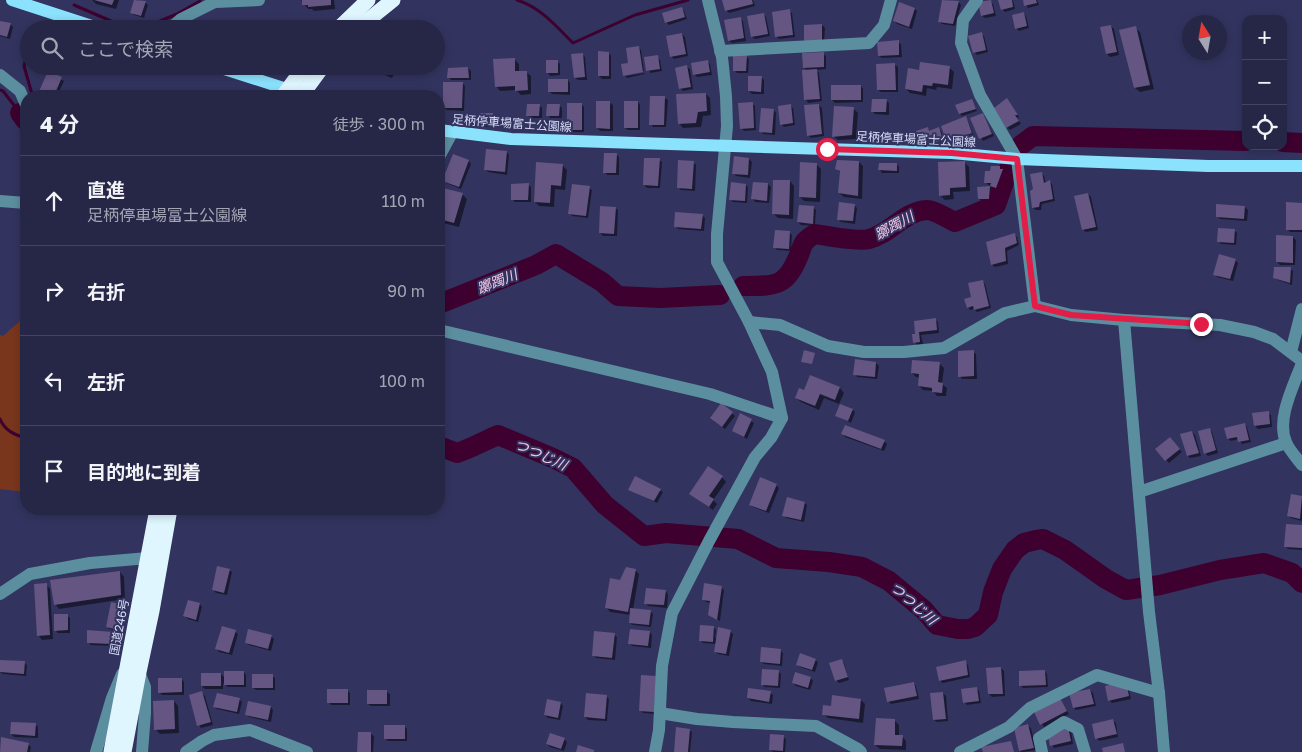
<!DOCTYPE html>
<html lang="ja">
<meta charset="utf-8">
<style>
:root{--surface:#262747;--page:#2e2f4e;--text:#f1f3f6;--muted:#a4a5b4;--line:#424460}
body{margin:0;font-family:"Golos Text","Noto Sans JP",sans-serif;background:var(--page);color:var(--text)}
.controls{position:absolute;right:15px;top:15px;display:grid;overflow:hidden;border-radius:10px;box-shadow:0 2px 8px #0003}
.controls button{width:45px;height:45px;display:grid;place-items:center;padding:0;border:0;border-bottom:1px solid var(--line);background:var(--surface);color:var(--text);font:25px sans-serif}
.compass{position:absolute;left:1182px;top:15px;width:45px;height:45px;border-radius:50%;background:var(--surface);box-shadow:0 2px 8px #0003;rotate:349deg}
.stop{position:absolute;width:15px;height:15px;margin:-11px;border:4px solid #e11d48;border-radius:50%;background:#fff}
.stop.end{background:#e11d48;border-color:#fff;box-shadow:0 1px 5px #0008}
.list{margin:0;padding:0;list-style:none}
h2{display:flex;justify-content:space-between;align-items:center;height:65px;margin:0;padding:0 20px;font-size:21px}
h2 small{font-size:16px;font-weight:400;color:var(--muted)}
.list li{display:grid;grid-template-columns:32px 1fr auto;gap:15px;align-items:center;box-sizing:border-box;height:90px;padding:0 20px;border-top:1px solid var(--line)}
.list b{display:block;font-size:19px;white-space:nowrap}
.list p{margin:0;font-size:16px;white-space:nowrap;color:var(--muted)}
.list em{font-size:16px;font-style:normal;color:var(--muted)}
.icon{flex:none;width:28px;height:28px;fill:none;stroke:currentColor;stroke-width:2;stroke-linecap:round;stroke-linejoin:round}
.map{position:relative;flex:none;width:1302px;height:752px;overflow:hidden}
.search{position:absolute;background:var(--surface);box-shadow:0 2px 8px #0003;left:20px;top:20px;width:425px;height:55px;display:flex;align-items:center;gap:12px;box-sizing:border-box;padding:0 18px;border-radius:28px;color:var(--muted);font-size:19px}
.panel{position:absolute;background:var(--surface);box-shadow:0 2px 8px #0003;left:20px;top:90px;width:425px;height:425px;border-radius:20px}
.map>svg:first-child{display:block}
.green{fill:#7a361d}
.shadow{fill:#0007}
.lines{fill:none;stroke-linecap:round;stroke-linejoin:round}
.stream{stroke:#3d002f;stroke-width:3}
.river{stroke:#3d002f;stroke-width:20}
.building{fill:#655583}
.minor{stroke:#5b8fa0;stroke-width:12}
.major{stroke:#8be2fd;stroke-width:12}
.highway{stroke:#dff6fe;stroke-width:15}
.route{stroke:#e11d48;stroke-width:6}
.labels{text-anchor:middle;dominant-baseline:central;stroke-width:4;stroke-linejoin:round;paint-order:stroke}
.street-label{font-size:12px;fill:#d8dcf7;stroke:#32345f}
.water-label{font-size:14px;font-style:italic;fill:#f6c7e5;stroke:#32345f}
</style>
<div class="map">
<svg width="1302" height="752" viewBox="0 0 1302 752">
<rect width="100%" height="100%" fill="#32345f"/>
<path class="green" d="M 20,321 L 26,321 L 26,492 L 0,489 L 0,335 L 3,336 Z"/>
<g class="shadow">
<path d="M 92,0 L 119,0 L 116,9 L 96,4 Z"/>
<path d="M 136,0 L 145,2 L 148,5 L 144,18 L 134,15 L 132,13 Z"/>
<path d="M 301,0 L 334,0 L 335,9 L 314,11 L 312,9 L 308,9 Z"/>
<path d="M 723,0 L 753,0 L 755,6 L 729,13 L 726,10 Z"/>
<path d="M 943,0 L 959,2 L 961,5 L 955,26 L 942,24 L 939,21 Z"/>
<path d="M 1000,0 L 1013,0 L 1015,9 L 1005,12 L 1002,9 Z"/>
<path d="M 1024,0 L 1037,0 L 1039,5 L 1028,8 Z"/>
<path d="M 990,1 L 993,4 L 996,16 L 985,18 L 982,16 Z"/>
<path d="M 900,4 L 915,9 L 917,11 L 912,29 L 897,24 L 894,21 Z"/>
<path d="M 681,8 L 684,11 L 687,19 L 669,25 L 666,22 Z"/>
<path d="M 789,11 L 792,13 L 795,37 L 779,39 L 776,36 Z"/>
<path d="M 1024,13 L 1026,16 L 1029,28 L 1019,31 L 1016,28 Z"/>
<path d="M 763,14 L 766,17 L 770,36 L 755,39 L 752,37 Z"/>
<path d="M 740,19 L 743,21 L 746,41 L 732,43 L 729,41 Z"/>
<path d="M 0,22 L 10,24 L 13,27 L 10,39 L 0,36 Z"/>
<path d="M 822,25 L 825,28 L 824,42 L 806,26 Z"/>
<path d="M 1111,26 L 1114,29 L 1119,55 L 1110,57 L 1107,54 L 1102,28 Z"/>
<path d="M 1135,28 L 1140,32 L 1154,89 L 1140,92 L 1135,88 L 1121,31 Z"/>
<path d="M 682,34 L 685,37 L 688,56 L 674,59 L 671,56 Z"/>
<path d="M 981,34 L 984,36 L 988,52 L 977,55 L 974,52 Z"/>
<path d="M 898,42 L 901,44 L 902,57 L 882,58 L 879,56 Z"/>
<path d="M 638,47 L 641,50 L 644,71 L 624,74 Z"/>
<path d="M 609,53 L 611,56 L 611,79 L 602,79 L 599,76 Z"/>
<path d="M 582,54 L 585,57 L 587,80 L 578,80 L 575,78 Z"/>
<path d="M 823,54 L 826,56 L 826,69 L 816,70 L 819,73 L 822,101 L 808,103 L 806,100 L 808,71 L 804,68 Z"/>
<path d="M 746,56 L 749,59 L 748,73 L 737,73 L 734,70 Z"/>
<path d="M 657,57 L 660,60 L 662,71 L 650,73 L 649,70 Z"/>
<path d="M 514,59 L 519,64 L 519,72 L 526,72 L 531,76 L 531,94 L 521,95 L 516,90 L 500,91 L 496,86 Z"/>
<path d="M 557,61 L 560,64 L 560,75 L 550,76 L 548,73 Z"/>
<path d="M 708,62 L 710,64 L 712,75 L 697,77 L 694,74 Z"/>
<path d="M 921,64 L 950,68 L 954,72 L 952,89 L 937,87 L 936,90 L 927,88 L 926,96 L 910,93 L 906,89 L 920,71 Z"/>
<path d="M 895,65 L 898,67 L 898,92 L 881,92 L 878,90 Z"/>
<path d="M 46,66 L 75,66 L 74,70 L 61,67 L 60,72 L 49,70 Z"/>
<path d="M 370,66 L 405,66 L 404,70 L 397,67 L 392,78 L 375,71 Z"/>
<path d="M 687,67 L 690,69 L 693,89 L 683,91 L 680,88 Z"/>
<path d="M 468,68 L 471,71 L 471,80 L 451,80 L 449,77 Z"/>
<path d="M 49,73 L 64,81 L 57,96 L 38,96 Z"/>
<path d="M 645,73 L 645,74 L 627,78 L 625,76 Z"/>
<path d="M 761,77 L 764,80 L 764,94 L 752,94 L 749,91 Z"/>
<path d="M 568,80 L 570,83 L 570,95 L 552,94 L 549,91 Z"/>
<path d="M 462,83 L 465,86 L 464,111 L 447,110 L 444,108 Z"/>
<path d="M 861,86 L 863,89 L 863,102 L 835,103 L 832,100 Z"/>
<path d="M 706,94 L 710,98 L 711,115 L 703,116 L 701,127 L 683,128 L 679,123 Z"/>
<path d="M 665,98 L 668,100 L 666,127 L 653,127 L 651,124 Z"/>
<path d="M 1007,99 L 1019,117 L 1017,118 L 1021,124 L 1010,130 L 1007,127 Z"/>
<path d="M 886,100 L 889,103 L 889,115 L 875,114 L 873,112 Z"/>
<path d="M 972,101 L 977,111 L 962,116 L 960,114 Z"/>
<path d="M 638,102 L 640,105 L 640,130 L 628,130 L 625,128 Z"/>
<path d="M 610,103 L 613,105 L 613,131 L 600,131 L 597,128 Z"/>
<path d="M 752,103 L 755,106 L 756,130 L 744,131 L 741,128 Z"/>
<path d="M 581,104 L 584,107 L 584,132 L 571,132 L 569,129 Z"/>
<path d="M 539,105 L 542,108 L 542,118 L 530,118 L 528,115 Z"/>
<path d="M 559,105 L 562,108 L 562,118 L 550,118 L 548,115 Z"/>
<path d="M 819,105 L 822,108 L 824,136 L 811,138 L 808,135 Z"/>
<path d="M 790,106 L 793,108 L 795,125 L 784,127 L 781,124 Z"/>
<path d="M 853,108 L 858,113 L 856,139 L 838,140 L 833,136 Z"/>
<path d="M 774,110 L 776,113 L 775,135 L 763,134 L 761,131 Z"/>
<path d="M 493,114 L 495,117 L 495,127 L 484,127 L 481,124 Z"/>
<path d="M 982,114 L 994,136 L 983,141 L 971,119 Z"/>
<path d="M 966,118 L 968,121 L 974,136 L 969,138 L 970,142 L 964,144 L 961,142 L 951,145 L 948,143 L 942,126 Z"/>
<path d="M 927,129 L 930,132 L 939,129 L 941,131 L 945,143 L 938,145 L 934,138 L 922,142 L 920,139 Z"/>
<path d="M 507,152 L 509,155 L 507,175 L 488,172 L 485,169 Z"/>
<path d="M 617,155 L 619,157 L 619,175 L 607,175 L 605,172 Z"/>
<path d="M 749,159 L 752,162 L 750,178 L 736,176 L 734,174 Z"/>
<path d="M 659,160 L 662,162 L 660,188 L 647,188 L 644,185 Z"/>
<path d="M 469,161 L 471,164 L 461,189 L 446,183 L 444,181 Z"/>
<path d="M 693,162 L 696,165 L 695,191 L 681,190 L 678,187 Z"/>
<path d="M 859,162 L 863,166 L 862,199 L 844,197 L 839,193 L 841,173 L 836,168 Z"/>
<path d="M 964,162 L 969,167 L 970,191 L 953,192 L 954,199 L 945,200 L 940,195 Z"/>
<path d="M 816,164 L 821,169 L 820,202 L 804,201 L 800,197 Z"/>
<path d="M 897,164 L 899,167 L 899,173 L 882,173 L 880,170 Z"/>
<path d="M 562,165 L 567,170 L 565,190 L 555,189 L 554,207 L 539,206 L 535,202 Z"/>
<path d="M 999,167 L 1005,173 L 999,190 L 992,187 L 992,201 L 981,201 L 979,199 L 979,188 L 991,187 L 985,182 L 991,173 Z"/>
<path d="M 1041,173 L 1044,176 L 1046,184 L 1049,182 L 1052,184 L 1055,201 L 1042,204 L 1041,210 L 1036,210 L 1033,208 L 1034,189 Z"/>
<path d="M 790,181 L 794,186 L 793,219 L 778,218 L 774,214 Z"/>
<path d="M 768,184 L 771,187 L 769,203 L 755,202 L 753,199 Z"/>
<path d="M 528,185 L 531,187 L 531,202 L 515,202 L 512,199 Z"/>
<path d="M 746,185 L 748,187 L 747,203 L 733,202 L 730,199 Z"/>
<path d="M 439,188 L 462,194 L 467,199 L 459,227 L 443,223 L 439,219 L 442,206 L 439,205 Z"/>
<path d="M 589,188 L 592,190 L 588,218 L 572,216 L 570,213 Z"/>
<path d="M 1088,194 L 1091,197 L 1098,230 L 1086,232 L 1083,230 Z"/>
<path d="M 1302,204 L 1302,232 L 1290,232 L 1287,229 Z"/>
<path d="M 854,205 L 857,208 L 855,224 L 841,222 L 839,220 Z"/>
<path d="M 1245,207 L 1248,210 L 1247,221 L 1220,219 L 1217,216 Z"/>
<path d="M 615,208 L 618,210 L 617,236 L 603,236 L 600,233 Z"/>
<path d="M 814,208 L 816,210 L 815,226 L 801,225 L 798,222 Z"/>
<path d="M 702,215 L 705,218 L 704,231 L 678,229 L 675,226 Z"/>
<path d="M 1234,230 L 1237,233 L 1236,245 L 1221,244 L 1218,241 Z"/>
<path d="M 790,233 L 792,235 L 791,251 L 777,250 L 774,247 Z"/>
<path d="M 1014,234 L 1017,237 L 1019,245 L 1007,251 L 1008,264 L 995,267 L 992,265 Z"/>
<path d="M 1293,237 L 1296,240 L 1295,265 L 1280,265 L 1277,262 Z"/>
<path d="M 1235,260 L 1238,263 L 1233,281 L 1217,277 L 1215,274 Z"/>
<path d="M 1290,269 L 1293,271 L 1292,285 L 1278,280 L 1275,278 Z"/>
<path d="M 982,281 L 985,284 L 991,308 L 977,312 L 974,309 L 970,310 L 968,307 Z"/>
<path d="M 935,319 L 938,322 L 939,333 L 921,335 L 923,344 L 917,345 L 915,342 L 917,335 L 915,322 Z"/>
<path d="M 973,352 L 976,354 L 977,379 L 962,379 L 960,376 Z"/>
<path d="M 876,363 L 879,366 L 877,379 L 857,377 L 855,374 Z"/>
<path d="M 939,363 L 944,368 L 942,384 L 947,388 L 946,396 L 937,396 L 933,391 L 923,390 L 919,386 L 920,378 L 916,377 L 912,373 Z"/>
<path d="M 810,377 L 840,388 L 844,393 L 839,404 L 824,398 L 819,410 L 801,402 L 796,398 L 804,392 Z"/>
<path d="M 722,405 L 735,416 L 725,429 L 714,421 Z"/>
<path d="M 853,410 L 855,412 L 851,423 L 837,415 Z"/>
<path d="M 1268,413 L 1271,415 L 1272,427 L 1258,429 L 1255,426 Z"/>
<path d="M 740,415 L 754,423 L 747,439 L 733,431 Z"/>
<path d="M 1245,425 L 1247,427 L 1251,442 L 1242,444 L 1239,439 L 1231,441 L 1228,439 Z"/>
<path d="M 1209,429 L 1212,432 L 1218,453 L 1208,456 L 1205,453 Z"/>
<path d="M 1192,432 L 1195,435 L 1201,456 L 1190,458 L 1188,456 Z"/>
<path d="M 843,434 L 884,441 L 887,444 L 884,451 L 845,437 Z"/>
<path d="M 1169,438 L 1182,452 L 1169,463 L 1157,449 Z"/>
<path d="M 636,477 L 663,492 L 657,503 L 630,489 Z"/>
<path d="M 722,477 L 726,482 L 713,500 L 717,504 L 713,510 L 691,494 Z"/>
<path d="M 776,485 L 779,488 L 769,513 L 753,507 L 750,504 Z"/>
<path d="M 1292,496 L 1302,497 L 1302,521 L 1291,518 L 1289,516 Z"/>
<path d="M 805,503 L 807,505 L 804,522 L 786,518 L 784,515 Z"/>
<path d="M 1302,526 L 1302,550 L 1288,549 L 1286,547 Z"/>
<path d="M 229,570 L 232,572 L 227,595 L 216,593 L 213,590 Z"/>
<path d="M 635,570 L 639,574 L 633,610 L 650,611 L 653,614 L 651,627 L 633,625 L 630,623 L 631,615 L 610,612 L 606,607 L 621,581 Z"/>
<path d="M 120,572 L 124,577 L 125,599 L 59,609 L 55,604 Z"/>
<path d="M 46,584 L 50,589 L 53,639 L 42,640 L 38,635 Z"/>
<path d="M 721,587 L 724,590 L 720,621 L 712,617 L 711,603 L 706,602 L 703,599 Z"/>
<path d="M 666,591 L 668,594 L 667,608 L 648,606 L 646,603 Z"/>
<path d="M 200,604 L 202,607 L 198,622 L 188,619 L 185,616 Z"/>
<path d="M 123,606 L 125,609 L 120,632 L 110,629 L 107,627 Z"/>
<path d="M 67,615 L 70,618 L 70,633 L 58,633 L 55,630 Z"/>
<path d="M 713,627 L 716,630 L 715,638 L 730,631 L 733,634 L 729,656 L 718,654 L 715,651 L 716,644 L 703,643 L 700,640 Z"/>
<path d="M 235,632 L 238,634 L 232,655 L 219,652 L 217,649 Z"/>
<path d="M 650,632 L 652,635 L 651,648 L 632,646 L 630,644 Z"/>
<path d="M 112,633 L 115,636 L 114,646 L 91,645 L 88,642 Z"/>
<path d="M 614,635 L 617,637 L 615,660 L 596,658 L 593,655 Z"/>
<path d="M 271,636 L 274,639 L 271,651 L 249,645 L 246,643 Z"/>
<path d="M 780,650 L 783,653 L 782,666 L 764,664 L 761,662 Z"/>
<path d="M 815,660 L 818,662 L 815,672 L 800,667 L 798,665 Z"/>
<path d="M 841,660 L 844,663 L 849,680 L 839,683 L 836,680 Z"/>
<path d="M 965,662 L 968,665 L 970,677 L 943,683 L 940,681 Z"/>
<path d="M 24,663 L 27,665 L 26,676 L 3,674 L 0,672 Z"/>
<path d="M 1001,668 L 1004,671 L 1005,696 L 992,697 L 989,694 Z"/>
<path d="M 778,671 L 781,674 L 780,688 L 765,687 L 762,684 Z"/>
<path d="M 1045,671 L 1047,674 L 1048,687 L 1023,688 L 1020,685 Z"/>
<path d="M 244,672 L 246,675 L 246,687 L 228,687 L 223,683 L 223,689 L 205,689 L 202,686 L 221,674 L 225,678 Z"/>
<path d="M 272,676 L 275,678 L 275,690 L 256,690 L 253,688 Z"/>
<path d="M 642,676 L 657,714 L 643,713 L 640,710 Z"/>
<path d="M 811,678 L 813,681 L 810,690 L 796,686 L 793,683 Z"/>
<path d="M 182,679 L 184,682 L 184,695 L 162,695 L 159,692 Z"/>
<path d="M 914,683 L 916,686 L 919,699 L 891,704 L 889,702 L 886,689 Z"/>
<path d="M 1128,685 L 1131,699 L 1112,703 L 1109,700 Z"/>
<path d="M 976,688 L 979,691 L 981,703 L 967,705 L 965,703 Z"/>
<path d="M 347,690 L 350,693 L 350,705 L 331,705 L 329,702 Z"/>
<path d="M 1090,690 L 1093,693 L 1096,706 L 1076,710 L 1074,708 Z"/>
<path d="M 387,692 L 390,694 L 390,706 L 371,706 L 368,704 Z"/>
<path d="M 202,693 L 205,696 L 213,725 L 201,728 L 199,725 Z"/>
<path d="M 770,693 L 773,695 L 772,704 L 751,701 L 748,698 Z"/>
<path d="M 943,693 L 946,696 L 948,721 L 937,722 L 934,720 Z"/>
<path d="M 606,696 L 609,699 L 607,721 L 588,720 L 585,717 Z"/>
<path d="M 239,699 L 242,702 L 239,714 L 217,709 L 215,707 Z"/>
<path d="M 861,700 L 865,704 L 863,723 L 828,718 L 823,714 L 832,708 Z"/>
<path d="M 1060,700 L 1069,714 L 1044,727 L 1035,713 Z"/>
<path d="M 174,701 L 178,706 L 179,733 L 160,734 L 155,729 Z"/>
<path d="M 561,703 L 563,706 L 560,720 L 548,718 L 545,715 Z"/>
<path d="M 271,707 L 273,710 L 271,722 L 249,717 L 246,714 Z"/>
<path d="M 895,721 L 899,725 L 899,736 L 902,736 L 906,741 L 906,750 L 880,749 L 875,745 Z"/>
<path d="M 1113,721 L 1116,723 L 1118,737 L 1099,741 L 1097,738 Z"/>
<path d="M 36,725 L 38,727 L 38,738 L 14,737 L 11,734 Z"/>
<path d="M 404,726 L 407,729 L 407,741 L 388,741 L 385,738 Z"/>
<path d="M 1028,726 L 1031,728 L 1036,750 L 1022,752 L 1020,751 Z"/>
<path d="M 689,730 L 692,732 L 690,752 L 676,752 Z"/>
<path d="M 1071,730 L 1073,744 L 1054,748 L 1052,745 L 1049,732 Z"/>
<path d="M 371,734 L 374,736 L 373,752 L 359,752 Z"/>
<path d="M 783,737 L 786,739 L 785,752 L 773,752 L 770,749 Z"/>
<path d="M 2,738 L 28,744 L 31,747 L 30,752 L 0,752 Z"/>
<path d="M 564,739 L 567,742 L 564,751 L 550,747 L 547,744 Z"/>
</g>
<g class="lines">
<g class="stream">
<path d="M 517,0 C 540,7 556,26 573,43 L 635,15 L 688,0"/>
<path d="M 74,5 L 111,21 L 138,29"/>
<path d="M 45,29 L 48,27"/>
<path d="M 141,29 L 177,14 L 200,1"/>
<path d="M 29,46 L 24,66 L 32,94"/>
<path d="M 0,90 L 3,91 L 20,113"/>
<path d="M 0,419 C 5,431 15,435 26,438"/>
</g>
<g class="river">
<path d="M 20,113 L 26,121"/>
<path d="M 1283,142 L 1302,143"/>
<path d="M 1021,145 L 1033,136 L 1246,141"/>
<path d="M 743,286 C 776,286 786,287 799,255 C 803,243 804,240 815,234 C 827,236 857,242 869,239 C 890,234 904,211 927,210 C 935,210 948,219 955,222 L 996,205 L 1009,168"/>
<path d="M 439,304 L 536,265 L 556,254 L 602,282 L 618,296 L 660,298 L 720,295"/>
<path d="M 439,446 L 457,453 C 472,448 484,441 498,435 L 553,458 L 573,468 L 605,505 L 644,536 L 666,533 L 738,539 L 776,558 L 829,562 L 862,567 L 889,581 L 924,610 L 937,625 L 958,629 L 968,629 L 975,627 L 988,615 L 993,592 L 1002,569 L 1015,550 L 1024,543 L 1036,540 L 1043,539 L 1065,550 L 1106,579 L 1126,590 L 1160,585 L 1220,570 L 1264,563 L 1292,573 L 1302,583"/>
</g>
</g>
<g class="building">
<path d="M 94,0 L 114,0 L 112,5 Z"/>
<path d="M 134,0 L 146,1 L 141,16 L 130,13 Z"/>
<path d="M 302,0 L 331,0 L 331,5 L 308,7 L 308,5 L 302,5 Z"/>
<path d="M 722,0 L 752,0 L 753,4 L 725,11 Z"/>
<path d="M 942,0 L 959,1 L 953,24 L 938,22 Z"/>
<path d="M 991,0 L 994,13 L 981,16 L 978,2 Z"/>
<path d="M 998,0 L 1012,0 L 1013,7 L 1001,10 Z"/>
<path d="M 1023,0 L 1036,0 L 1037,3 L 1024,6 Z"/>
<path d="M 899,2 L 915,8 L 909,27 L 893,21 Z"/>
<path d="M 682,7 L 685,17 L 665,23 L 662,13 Z"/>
<path d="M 790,9 L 793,35 L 775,37 L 772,12 Z"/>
<path d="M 1024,12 L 1027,26 L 1015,29 L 1012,15 Z"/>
<path d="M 764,13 L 768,34 L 751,37 L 747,16 Z"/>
<path d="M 741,17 L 744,38 L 728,41 L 724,20 Z"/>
<path d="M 0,21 L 11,23 L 7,37 L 0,35 Z"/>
<path d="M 822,24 L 822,40 L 804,41 L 804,25 Z"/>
<path d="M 1111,25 L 1117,52 L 1106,54 L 1100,27 Z"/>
<path d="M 1136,26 L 1150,85 L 1134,88 L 1119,30 Z"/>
<path d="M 982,32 L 986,50 L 973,53 L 968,36 Z"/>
<path d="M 682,33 L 686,54 L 670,57 L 666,36 Z"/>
<path d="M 899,40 L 899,55 L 878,56 L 877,42 Z"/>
<path d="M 639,46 L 643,72 L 623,76 L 621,64 L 628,63 L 626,48 Z"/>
<path d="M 598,51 L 609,52 L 609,76 L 598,76 Z"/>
<path d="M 824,52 L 824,67 L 803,68 L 802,53 Z"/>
<path d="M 583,53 L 585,77 L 574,78 L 571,54 Z"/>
<path d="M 658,55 L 660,69 L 646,71 L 644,57 Z"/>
<path d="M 733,55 L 747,55 L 746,71 L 733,71 Z"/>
<path d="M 515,58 L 515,71 L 527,71 L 528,90 L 515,91 L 515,86 L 495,87 L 493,59 Z"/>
<rect x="546" y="60" width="12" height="13"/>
<path d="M 708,60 L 710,72 L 693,75 L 691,63 Z"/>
<path d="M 920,62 L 950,66 L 948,85 L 933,83 L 932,86 L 923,85 L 922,92 L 905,89 L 908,68 L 919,70 Z"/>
<path d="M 895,63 L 896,90 L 877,90 L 876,64 Z"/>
<path d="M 687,65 L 691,87 L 679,89 L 675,68 Z"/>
<path d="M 368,66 L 391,66 L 387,75 Z"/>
<path d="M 468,67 L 469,78 L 447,78 L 448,68 Z"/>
<path d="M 817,69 L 820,99 L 804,100 L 802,70 Z"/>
<path d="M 48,71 L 62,77 L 54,96 L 37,96 Z"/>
<path d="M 748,76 L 762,76 L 761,92 L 748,91 Z"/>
<rect x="548" y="79" width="20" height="13"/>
<path d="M 443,82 L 463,82 L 462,108 L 443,108 Z"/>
<rect x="831" y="85" width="30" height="15"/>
<path d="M 706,93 L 707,111 L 698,112 L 696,123 L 678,124 L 676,94 Z"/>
<path d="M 650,96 L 665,96 L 664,125 L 649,125 Z"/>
<path d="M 1007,98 L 1018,115 L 1015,115 L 1019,121 L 1006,128 L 994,108 Z"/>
<path d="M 872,99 L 887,99 L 886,112 L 871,112 Z"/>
<path d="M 972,99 L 976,109 L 959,114 L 955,105 Z"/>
<path d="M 596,101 L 610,101 L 610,129 L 596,128 Z"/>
<rect x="624" y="101" width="14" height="27"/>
<path d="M 753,102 L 754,128 L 740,129 L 738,103 Z"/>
<rect x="567" y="103" width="15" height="27"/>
<path d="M 527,104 L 540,104 L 539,116 L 526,116 Z"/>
<path d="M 547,104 L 560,104 L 559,116 L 546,116 Z"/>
<path d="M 791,104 L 793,123 L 780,125 L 778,106 Z"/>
<path d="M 819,104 L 822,134 L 807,136 L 804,105 Z"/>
<path d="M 834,106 L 854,107 L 852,135 L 832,137 Z"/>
<path d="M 761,108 L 774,109 L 772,133 L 759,132 Z"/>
<rect x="480" y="113" width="13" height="12"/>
<path d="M 983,113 L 992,134 L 979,139 L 970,118 Z"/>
<path d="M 966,116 L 972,133 L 967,135 L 969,139 L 960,142 L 959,139 L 947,143 L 941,126 Z"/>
<path d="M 928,127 L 929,131 L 939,127 L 943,140 L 934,143 L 932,135 L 918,140 L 916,131 Z"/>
<path d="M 486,149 L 507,151 L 505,172 L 484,170 Z"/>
<path d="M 604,153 L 617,153 L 616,173 L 603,173 Z"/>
<path d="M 453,154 L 469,160 L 459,187 L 442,181 Z"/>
<path d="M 734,156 L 749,158 L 748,175 L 732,174 Z"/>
<path d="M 644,158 L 660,158 L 658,186 L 643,185 Z"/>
<path d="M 678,160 L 694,161 L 692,189 L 677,188 Z"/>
<path d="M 837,160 L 859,161 L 858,196 L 838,193 L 840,171 L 835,169 Z"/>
<path d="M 965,161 L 966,187 L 950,188 L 950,195 L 939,196 L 938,162 Z"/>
<path d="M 536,162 L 563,164 L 561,186 L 551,185 L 550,203 L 534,202 Z"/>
<path d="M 800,162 L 817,163 L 816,198 L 799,197 Z"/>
<path d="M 879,163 L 897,163 L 897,171 L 878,170 Z"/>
<path d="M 991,166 L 1000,166 L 1000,169 L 1003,169 L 996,188 L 990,186 L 991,183 L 984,183 L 985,171 L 990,171 Z"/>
<path d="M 1042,172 L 1044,183 L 1050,180 L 1053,199 L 1040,202 L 1039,207 L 1032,208 L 1030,191 L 1033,189 L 1030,174 Z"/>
<path d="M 773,180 L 790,180 L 789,215 L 772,214 Z"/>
<path d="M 731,182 L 746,184 L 745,201 L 729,200 Z"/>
<path d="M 753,182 L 768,183 L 767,201 L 751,199 Z"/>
<path d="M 529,183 L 528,200 L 511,200 L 511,184 Z"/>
<path d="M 572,184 L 590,186 L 586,216 L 568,214 Z"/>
<path d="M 990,186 L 989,199 L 978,199 L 977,187 Z"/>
<path d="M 439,187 L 463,193 L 454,223 L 439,219 L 441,204 L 439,203 Z"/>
<path d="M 1088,193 L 1096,227 L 1082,230 L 1074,196 Z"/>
<path d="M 839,202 L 855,204 L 853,221 L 837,220 Z"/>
<path d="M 1286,202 L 1302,203 L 1302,230 L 1286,230 Z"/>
<path d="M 1216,204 L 1245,206 L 1244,219 L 1216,217 Z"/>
<path d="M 799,205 L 814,206 L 813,224 L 797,222 Z"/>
<path d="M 600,206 L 616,207 L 614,234 L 599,233 Z"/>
<path d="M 675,212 L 703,214 L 701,229 L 674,227 Z"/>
<path d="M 1218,228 L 1235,229 L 1234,243 L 1217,242 Z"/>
<path d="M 775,230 L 790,231 L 789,249 L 773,248 Z"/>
<path d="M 1015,233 L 1017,243 L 1005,248 L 1006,261 L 991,265 L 986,242 Z"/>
<path d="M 1276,235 L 1293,236 L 1293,263 L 1276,262 Z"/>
<path d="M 1219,254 L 1236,259 L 1230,279 L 1213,275 Z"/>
<path d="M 1274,267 L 1291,267 L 1290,283 L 1273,278 Z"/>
<path d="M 983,280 L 989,306 L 974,310 L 973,306 L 967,308 L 964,299 L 971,297 L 968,283 Z"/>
<path d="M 936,318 L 937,330 L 919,332 L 920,342 L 913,343 L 912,334 L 915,334 L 914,321 Z"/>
<path d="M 804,350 L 815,353 L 812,364 L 801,362 Z"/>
<path d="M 974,350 L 974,376 L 958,377 L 958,351 Z"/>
<path d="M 855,359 L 876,362 L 875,377 L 853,375 Z"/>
<path d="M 912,360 L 940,362 L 938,382 L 943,383 L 942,393 L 932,392 L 932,388 L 918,386 L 919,374 L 911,373 Z"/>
<path d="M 810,375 L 840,387 L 835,400 L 820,394 L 815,406 L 795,398 L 799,388 L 804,390 Z"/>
<path d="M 721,403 L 733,412 L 722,427 L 710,418 Z"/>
<path d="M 840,404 L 853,409 L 848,421 L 835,416 Z"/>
<path d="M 1269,411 L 1270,424 L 1254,426 L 1252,413 Z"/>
<path d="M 740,413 L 752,419 L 744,437 L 732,431 Z"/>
<path d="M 1245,423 L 1249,440 L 1238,442 L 1237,437 L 1227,439 L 1224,428 Z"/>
<path d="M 845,425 L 885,440 L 881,449 L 841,434 Z"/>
<path d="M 1210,428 L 1216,450 L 1204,454 L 1198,431 Z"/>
<path d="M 1192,431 L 1199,453 L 1187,456 L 1180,434 Z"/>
<path d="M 1170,437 L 1180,449 L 1165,461 L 1155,449 Z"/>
<path d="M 708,466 L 723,476 L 709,496 L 714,499 L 709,507 L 689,494 Z"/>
<path d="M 635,476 L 661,489 L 654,501 L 628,490 Z"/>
<path d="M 760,477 L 777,484 L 766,511 L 749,505 Z"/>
<path d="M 1291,494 L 1302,496 L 1300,519 L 1287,516 Z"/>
<path d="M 787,497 L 805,502 L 801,520 L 782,516 Z"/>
<path d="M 1286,524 L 1302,525 L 1302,548 L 1284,547 Z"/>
<path d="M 217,566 L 230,569 L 224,593 L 212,590 Z"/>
<path d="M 626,567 L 636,569 L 628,612 L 605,608 L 610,578 L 620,580 Z"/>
<path d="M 120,571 L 121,595 L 54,605 L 50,580 Z"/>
<path d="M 47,583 L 50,635 L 37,636 L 34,584 Z"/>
<path d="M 704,583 L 722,586 L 717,620 L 708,615 L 710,601 L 702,600 Z"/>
<path d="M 646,588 L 666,590 L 664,605 L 644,604 Z"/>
<path d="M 188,600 L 200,603 L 196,620 L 183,616 Z"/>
<path d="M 111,602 L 123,605 L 118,630 L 106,627 Z"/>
<path d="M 630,608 L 651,610 L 649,625 L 629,623 Z"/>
<path d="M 54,614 L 68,614 L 68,630 L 54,631 Z"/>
<path d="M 700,625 L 714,626 L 713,642 L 699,641 Z"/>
<path d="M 222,626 L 236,630 L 229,653 L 215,649 Z"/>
<path d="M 718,627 L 731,630 L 726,654 L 714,652 Z"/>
<path d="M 248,629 L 272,635 L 268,649 L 245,643 Z"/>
<path d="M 630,629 L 650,631 L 648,646 L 628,644 Z"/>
<path d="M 87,630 L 113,632 L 112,644 L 87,643 Z"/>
<path d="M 594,631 L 615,633 L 612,658 L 592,656 Z"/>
<path d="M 761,647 L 781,649 L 780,664 L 760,662 Z"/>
<path d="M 800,653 L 816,659 L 812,670 L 796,665 Z"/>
<path d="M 842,659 L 848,677 L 835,681 L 829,663 Z"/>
<path d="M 0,660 L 25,661 L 24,674 L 0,672 Z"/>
<path d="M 966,660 L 968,675 L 939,681 L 936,667 Z"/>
<path d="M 1001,667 L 1003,694 L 988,694 L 986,668 Z"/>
<path d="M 762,669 L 779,670 L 778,686 L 761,685 Z"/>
<path d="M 1045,670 L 1046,685 L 1019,686 L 1019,671 Z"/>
<rect x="224" y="671" width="20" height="14"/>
<path d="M 795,672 L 811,677 L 808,688 L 792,683 Z"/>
<rect x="201" y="673" width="20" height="13"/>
<rect x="252" y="674" width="21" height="14"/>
<path d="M 641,675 L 656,676 L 654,712 L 639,711 Z"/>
<path d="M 158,678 L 182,678 L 182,692 L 158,693 Z"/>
<path d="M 1126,681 L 1129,696 L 1108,701 L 1105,686 Z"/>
<path d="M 914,682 L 917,696 L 887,702 L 884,688 Z"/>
<path d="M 977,687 L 979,701 L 963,703 L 961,689 Z"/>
<path d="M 748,688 L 771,691 L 769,702 L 747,698 Z"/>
<rect x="327" y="689" width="21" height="14"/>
<path d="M 1090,689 L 1094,704 L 1073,708 L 1069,693 Z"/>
<rect x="367" y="690" width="20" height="14"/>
<path d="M 202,691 L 211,722 L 197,726 L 189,695 Z"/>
<path d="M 943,692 L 946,719 L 933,720 L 930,693 Z"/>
<path d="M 217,693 L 240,698 L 237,712 L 213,707 Z"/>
<path d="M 586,693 L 607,695 L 605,719 L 584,717 Z"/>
<path d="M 832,695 L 861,699 L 859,719 L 822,715 L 823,705 L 831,706 Z"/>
<path d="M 1060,698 L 1067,711 L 1040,725 L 1034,712 Z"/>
<path d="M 547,699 L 561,702 L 558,718 L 544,715 Z"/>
<path d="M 174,700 L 175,729 L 154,730 L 153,701 Z"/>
<path d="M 248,701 L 271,706 L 268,720 L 245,715 Z"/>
<path d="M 876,718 L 895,719 L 895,735 L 903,735 L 902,746 L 874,745 Z"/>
<path d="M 1113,719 L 1117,734 L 1095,739 L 1092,724 Z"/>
<path d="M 11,722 L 36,723 L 35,736 L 10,734 Z"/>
<path d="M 1028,724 L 1034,748 L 1019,751 L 1014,728 Z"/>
<rect x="384" y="725" width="21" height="14"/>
<path d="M 1068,726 L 1071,741 L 1050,746 L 1047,731 Z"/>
<path d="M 676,727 L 690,729 L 688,752 L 674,752 Z"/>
<path d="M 358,732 L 371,732 L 371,752 L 357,752 Z"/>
<path d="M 550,733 L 565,738 L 561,749 L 546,744 Z"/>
<path d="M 770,734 L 784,735 L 783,751 L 769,750 Z"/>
<path d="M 1,737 L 29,743 L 27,752 L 0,752 Z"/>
<path d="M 1011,741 L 1014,752 L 983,752 L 981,747 Z"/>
<path d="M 1123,743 L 1125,752 L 1103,752 L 1102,748 Z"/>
<path d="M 578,745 L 594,750 L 594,752 L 576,752 Z"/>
</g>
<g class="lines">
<g class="minor">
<path d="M 977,0 L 963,20 L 961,43 L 980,95 L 1017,159 L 1035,306"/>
<path d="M 170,29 L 181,19 L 215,2 L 259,0"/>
<path d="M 720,51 L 869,43 L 884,25 L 891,0"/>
<path d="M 0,75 L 20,91 L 26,105"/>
<path d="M 439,157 L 452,133"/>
<path d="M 0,201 L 26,203"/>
<path d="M 1124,320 L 1149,612 L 1159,693 L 1164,752"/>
<path d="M 749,322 L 780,325 L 828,346 L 864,352 L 904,352 L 944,348 L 1005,313 L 1035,306 L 1071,315 L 1124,320 L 1220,325 L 1254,332 L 1273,339 L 1302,361"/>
<path d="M 439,330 L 710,394 L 782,418"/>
<path d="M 1291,352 L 1302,309"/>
<path d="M 1302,363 C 1294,385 1276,419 1286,442 C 1289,450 1297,458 1302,465"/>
<path d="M 1139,492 L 1286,443"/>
<path d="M 0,594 L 30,574 L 90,563 L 148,558"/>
<path d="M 139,672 L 145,687 L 145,713 L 142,752"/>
<path d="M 660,713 L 697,719 L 733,722 L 816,726 L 858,749 L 861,752"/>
<path d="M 96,752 L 112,698 L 122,674"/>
<path d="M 186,752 L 202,741 L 214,735 L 250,730 L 307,752"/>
<path d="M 655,752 L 659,730 L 662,666 L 672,613 L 709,541 L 755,457 L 771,438 L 782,418 L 772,372 L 749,322 L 717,262 L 717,234 L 727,126 L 726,96 L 722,57 L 708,0"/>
<path d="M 960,752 L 1009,727 L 1030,708 L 1097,675 L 1159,693"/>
<path d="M 1042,752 L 1039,738 L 1064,722 L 1078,729 L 1085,752"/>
</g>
<g class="major">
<path d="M 12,0 L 101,29"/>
<path d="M 215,66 L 296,92"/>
<path d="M 439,130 L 511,139 L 952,153 L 1017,159 L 1208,166 L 1302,166"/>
</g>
<g class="highway">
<path d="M 338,29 L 368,0"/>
<path d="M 357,29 L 393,0"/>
<path d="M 283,96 L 305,66"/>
<path d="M 301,96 L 323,66"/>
<path d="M 111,752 L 157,509"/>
<path d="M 124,752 L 139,672 L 152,611 L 170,509"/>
</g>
</g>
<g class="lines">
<path class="route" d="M 827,149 L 952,153 L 1017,159 L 1035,306 L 1071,315 L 1201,324"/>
</g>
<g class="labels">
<g class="street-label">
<text transform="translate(512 123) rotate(4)">足柄停車場富士公園線</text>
<text transform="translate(916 139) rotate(3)">足柄停車場富士公園線</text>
<text transform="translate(119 627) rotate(-79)">国道246号</text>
</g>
<g class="water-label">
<text transform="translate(894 225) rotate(-29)">躑躅川</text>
<text transform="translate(497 281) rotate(-22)">躑躅川</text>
<text transform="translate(541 454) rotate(24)">つつじ川</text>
<text transform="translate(914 603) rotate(41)">つつじ川</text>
</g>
</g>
</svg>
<div class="controls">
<button>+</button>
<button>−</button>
<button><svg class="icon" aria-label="locate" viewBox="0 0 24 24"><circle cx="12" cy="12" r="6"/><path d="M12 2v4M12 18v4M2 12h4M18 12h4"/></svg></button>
</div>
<svg class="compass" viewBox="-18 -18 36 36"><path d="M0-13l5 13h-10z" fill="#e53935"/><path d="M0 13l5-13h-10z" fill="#a4a5b4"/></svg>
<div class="stop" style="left:827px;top:149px"></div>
<div class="stop end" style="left:1201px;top:324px"></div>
<div class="search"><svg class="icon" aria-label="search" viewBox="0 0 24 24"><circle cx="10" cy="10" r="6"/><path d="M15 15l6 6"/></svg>ここで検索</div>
<section class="panel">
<h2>4 分<small>徒歩 · 300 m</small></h2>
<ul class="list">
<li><svg class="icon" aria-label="ahead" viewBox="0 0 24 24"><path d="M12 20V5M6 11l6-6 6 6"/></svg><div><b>直進</b><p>足柄停車場富士公園線</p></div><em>110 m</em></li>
<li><svg class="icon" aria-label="right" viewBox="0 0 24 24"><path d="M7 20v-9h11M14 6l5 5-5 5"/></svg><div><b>右折</b></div><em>90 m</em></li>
<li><svg class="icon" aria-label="left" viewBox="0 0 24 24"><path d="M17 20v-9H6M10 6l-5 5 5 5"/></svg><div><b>左折</b></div><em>100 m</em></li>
<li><svg class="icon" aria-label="arrive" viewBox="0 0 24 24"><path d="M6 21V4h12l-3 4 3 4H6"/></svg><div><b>目的地に到着</b></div></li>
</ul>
</section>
</div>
